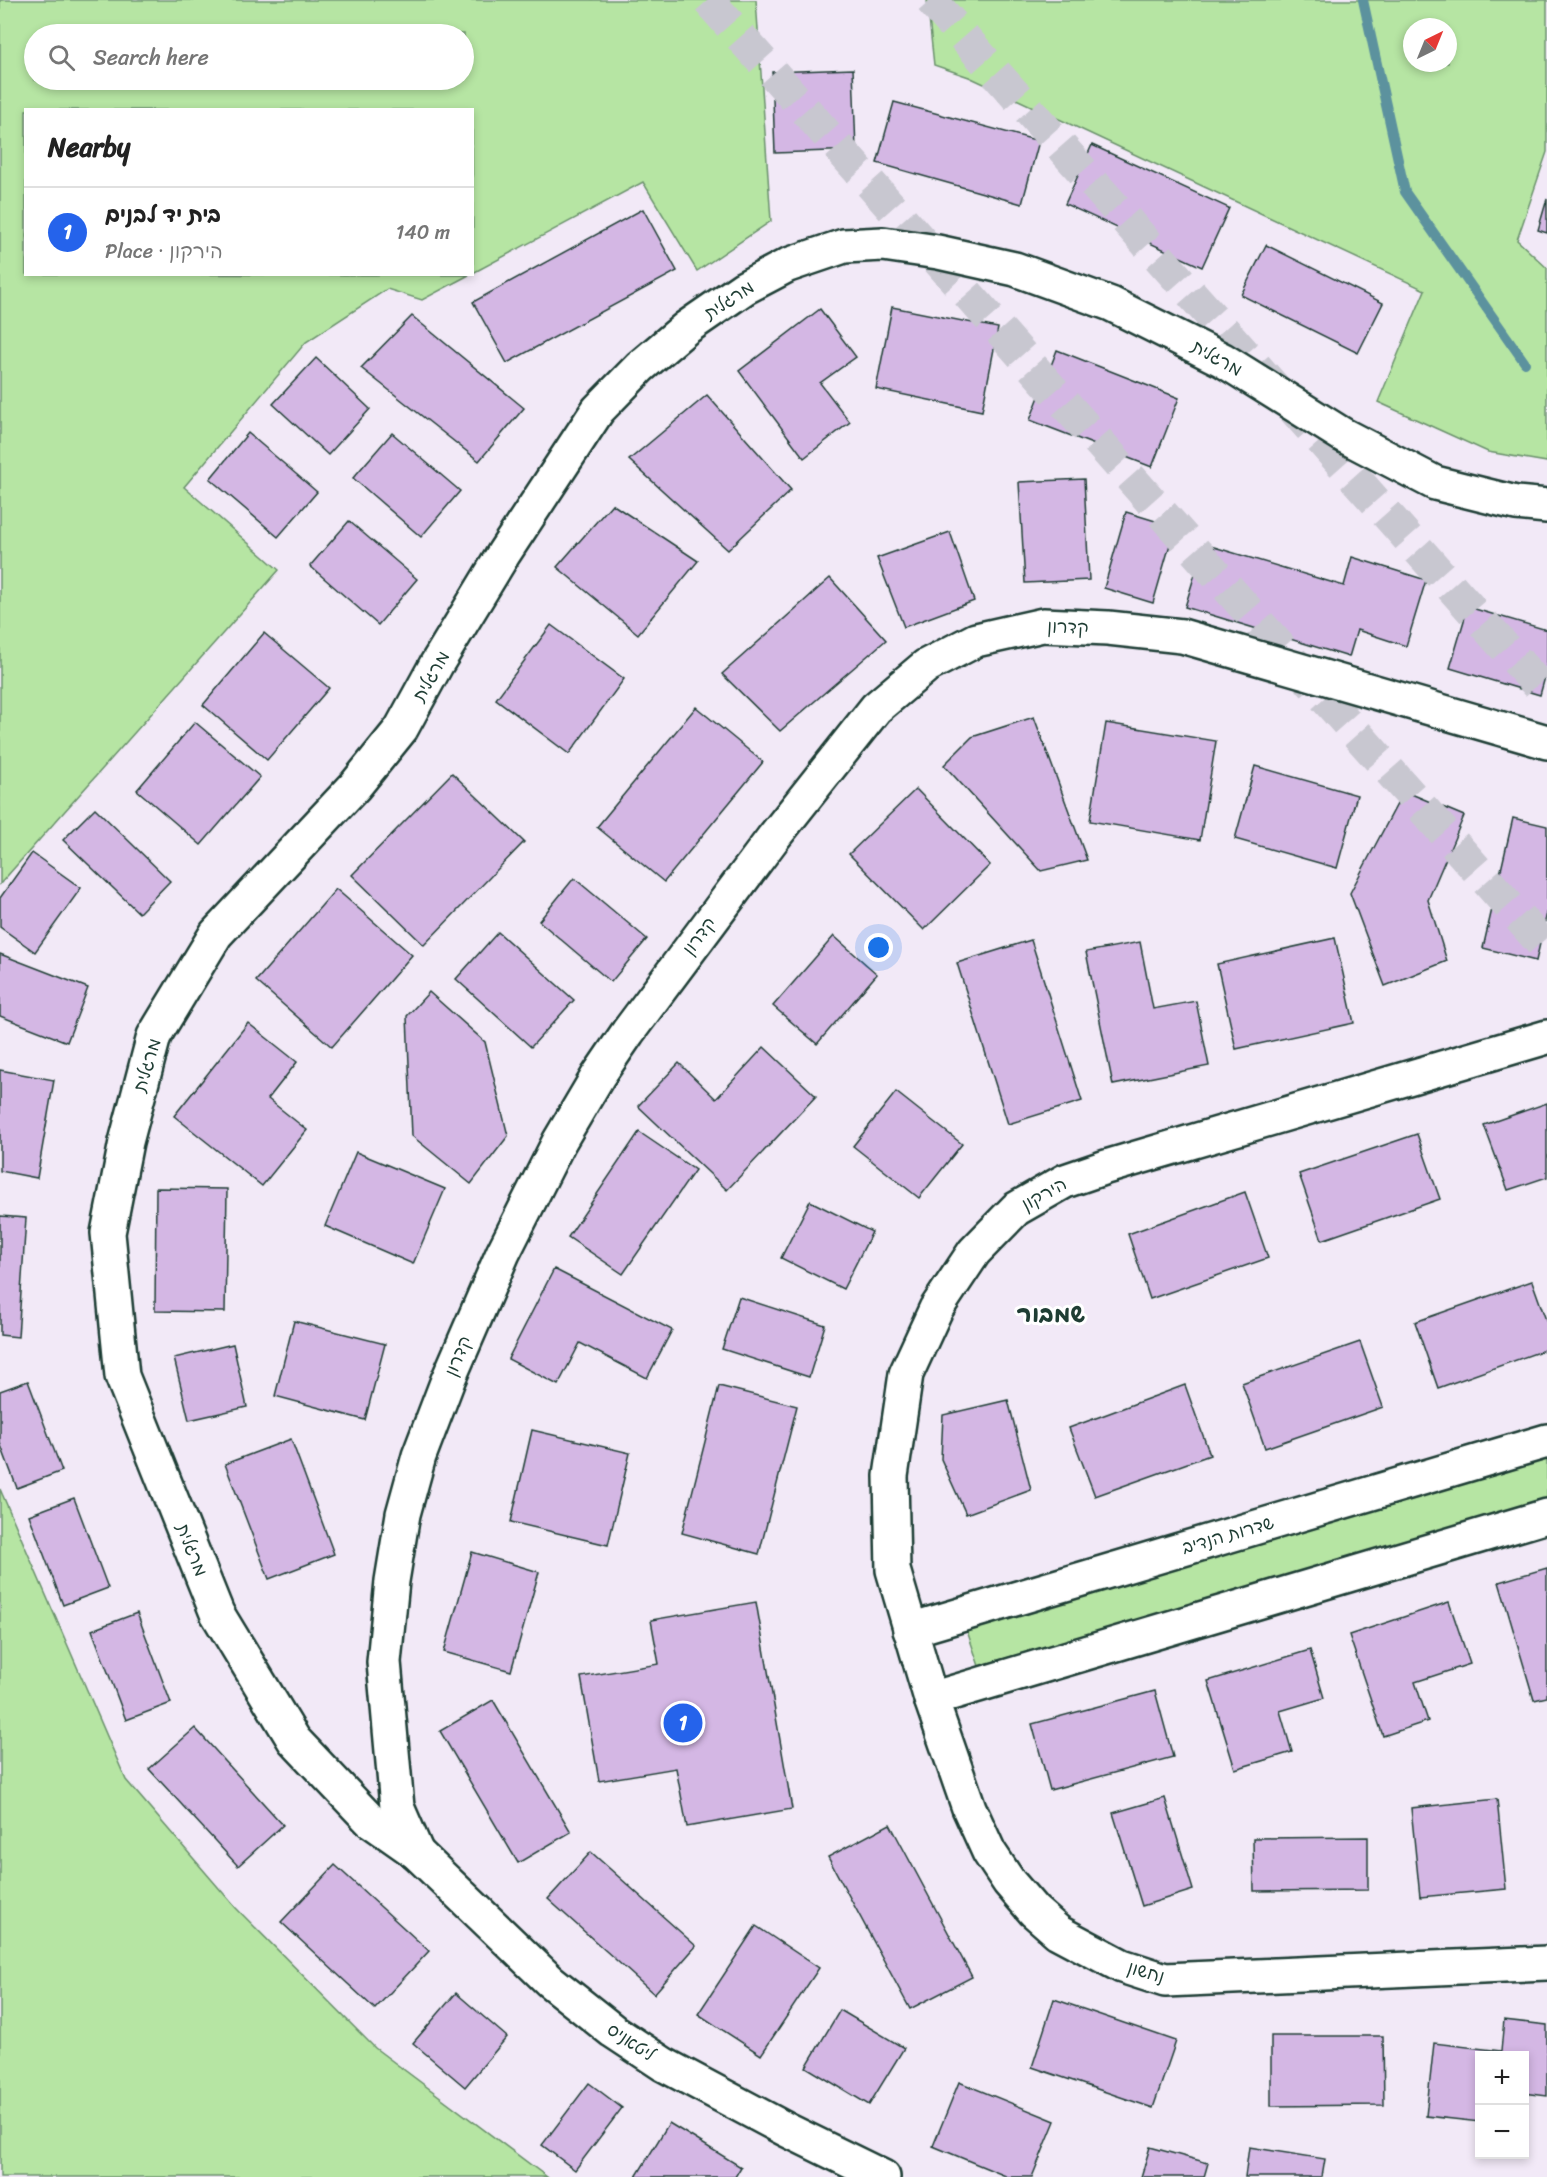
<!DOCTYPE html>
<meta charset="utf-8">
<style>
:root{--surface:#fff;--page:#f6f6f6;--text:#222;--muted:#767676;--line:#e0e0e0;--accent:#2563eb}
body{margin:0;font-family:Sriracha,"Playpen Sans Hebrew",sans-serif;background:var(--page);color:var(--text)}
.controls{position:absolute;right:18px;bottom:18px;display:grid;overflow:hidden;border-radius:0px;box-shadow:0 3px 9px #0003}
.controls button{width:54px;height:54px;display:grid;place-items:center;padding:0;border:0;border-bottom:2px solid var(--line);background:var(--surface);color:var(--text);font:30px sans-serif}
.compass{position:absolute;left:1403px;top:18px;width:54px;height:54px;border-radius:50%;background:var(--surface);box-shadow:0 3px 9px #0003;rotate:43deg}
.you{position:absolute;left:879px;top:948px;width:21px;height:21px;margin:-15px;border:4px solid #fff;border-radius:50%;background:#1a73e8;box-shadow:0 0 0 9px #1a73e833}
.badge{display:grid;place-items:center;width:39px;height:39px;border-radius:50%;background:var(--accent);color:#fff;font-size:20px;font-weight:700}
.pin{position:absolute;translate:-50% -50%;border:3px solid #fff;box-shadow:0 2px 6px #0006}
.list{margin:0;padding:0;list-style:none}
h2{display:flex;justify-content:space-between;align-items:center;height:78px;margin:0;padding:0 24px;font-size:26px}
h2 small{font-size:20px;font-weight:400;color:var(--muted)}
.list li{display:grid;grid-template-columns:39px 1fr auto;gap:18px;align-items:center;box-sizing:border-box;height:90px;padding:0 24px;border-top:2px solid var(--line)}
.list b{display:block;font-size:22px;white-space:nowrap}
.list p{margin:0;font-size:20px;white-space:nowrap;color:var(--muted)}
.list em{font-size:20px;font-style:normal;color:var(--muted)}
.icon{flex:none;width:33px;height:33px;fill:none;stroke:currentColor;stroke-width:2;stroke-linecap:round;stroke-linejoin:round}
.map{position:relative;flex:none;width:1547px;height:2177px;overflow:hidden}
.search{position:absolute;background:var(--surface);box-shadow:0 3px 9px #0003;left:24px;top:24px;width:450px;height:66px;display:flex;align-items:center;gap:15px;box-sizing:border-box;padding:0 21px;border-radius:33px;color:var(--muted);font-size:22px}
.panel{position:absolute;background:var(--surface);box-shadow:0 3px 9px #0003;left:24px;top:108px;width:450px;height:168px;border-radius:0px}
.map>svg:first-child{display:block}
.green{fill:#b6e5a3;stroke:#6a916c;stroke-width:1.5;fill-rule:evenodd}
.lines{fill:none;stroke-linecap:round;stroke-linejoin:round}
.stream{stroke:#5c929e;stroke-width:10}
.building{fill:#d4b7e4;stroke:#1f3d34;stroke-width:1.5}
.highway-tunnel{stroke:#c8c7d0;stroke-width:33;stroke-dasharray:33 16;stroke-linecap:butt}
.street-casing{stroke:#1f3d34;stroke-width:38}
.street{stroke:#fff;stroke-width:33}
.labels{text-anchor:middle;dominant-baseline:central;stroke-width:6;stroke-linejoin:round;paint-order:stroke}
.street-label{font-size:18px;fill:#1f3d34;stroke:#fff}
.district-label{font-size:24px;font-weight:bold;fill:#1f3d34;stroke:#fff}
</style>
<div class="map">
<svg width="1547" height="2177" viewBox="0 0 1547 2177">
<rect width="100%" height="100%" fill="#f2e9f7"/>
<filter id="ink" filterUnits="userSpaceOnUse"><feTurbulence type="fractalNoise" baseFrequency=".0167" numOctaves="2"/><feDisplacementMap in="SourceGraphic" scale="12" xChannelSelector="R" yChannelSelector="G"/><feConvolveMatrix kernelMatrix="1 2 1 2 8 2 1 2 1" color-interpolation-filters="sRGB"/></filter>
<g filter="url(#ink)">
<g class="green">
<path d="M 0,0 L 756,0 L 771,221 L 697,271 L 643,182 L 473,273 L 472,110 L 26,110 L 26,274 L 469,275 L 422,300 L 387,289 L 306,342 L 184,487 L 279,570 L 0,884 ZM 464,34 L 464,80 L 34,80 L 34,34 Z"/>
<path d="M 927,0 L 1547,0 L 1547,152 L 1517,240 L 1547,268 L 1547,462 L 1488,452 L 1378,402 L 1425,290 L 969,77 L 934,65 ZM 1412,27 L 1448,27 L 1448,63 L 1412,63 Z"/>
<path d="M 1547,1455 L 1547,1501 L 979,1666 L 965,1625 Z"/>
<path d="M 0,1489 L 126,1780 L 236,1908 L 375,2048 L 547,2177 L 0,2177 Z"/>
</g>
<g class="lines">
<path class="stream" d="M 1363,0 L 1405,192 L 1525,363"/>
</g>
<g class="building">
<path d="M 853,69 L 856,150 L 775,153 L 772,72 Z"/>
<path d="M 894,102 L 1039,141 L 1022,204 L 877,163 Z"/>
<path d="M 1092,145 L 1229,208 L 1202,267 L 1065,204 Z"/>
<path d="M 1547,199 L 1547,233 L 1538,230 Z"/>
<path d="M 643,209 L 677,271 L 507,363 L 473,302 Z"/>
<path d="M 1266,245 L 1383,303 L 1358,353 L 1241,295 Z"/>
<path d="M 892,307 L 998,328 L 982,411 L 876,389 Z"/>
<path d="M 820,309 L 856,357 L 820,383 L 850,422 L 804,458 L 739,371 Z"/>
<path d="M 412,316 L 524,408 L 479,461 L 361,368 Z"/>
<path d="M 1057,350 L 1179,398 L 1152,467 L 1030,420 Z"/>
<path d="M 316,358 L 370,409 L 328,455 L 273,404 Z"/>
<path d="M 707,395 L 791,490 L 728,550 L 629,460 Z"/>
<path d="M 248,433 L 317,492 L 278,537 L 210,479 Z"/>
<path d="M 392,433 L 460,491 L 421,537 L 353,478 Z"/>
<path d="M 1084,479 L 1089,580 L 1025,583 L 1019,482 Z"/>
<path d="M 612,504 L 698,561 L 638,634 L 557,567 Z"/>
<path d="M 1126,512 L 1175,527 L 1153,603 L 1104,588 Z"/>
<path d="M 349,521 L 417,579 L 378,625 L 310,566 Z"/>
<path d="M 950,532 L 974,601 L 904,627 L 877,558 Z"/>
<path d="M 1204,544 L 1344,586 L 1352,557 L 1426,580 L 1406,646 L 1357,630 L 1349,657 L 1185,607 Z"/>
<path d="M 830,578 L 886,640 L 780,731 L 722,674 Z"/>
<path d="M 1468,607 L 1547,630 L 1547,670 L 1540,695 L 1450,668 Z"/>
<path d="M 551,625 L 624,679 L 569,754 L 496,699 Z"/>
<path d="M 264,633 L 329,688 L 267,760 L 203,705 Z"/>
<path d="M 696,707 L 763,762 L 664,882 L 597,827 Z"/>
<path d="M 1034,717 L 1087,860 L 1041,871 L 944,765 L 972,737 Z"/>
<path d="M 195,722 L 260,777 L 201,845 L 137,790 Z"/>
<path d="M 1106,723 L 1216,741 L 1200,840 L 1090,821 Z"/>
<path d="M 1255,766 L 1357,795 L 1337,868 L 1235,839 Z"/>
<path d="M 452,773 L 524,842 L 424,945 L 352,875 Z"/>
<path d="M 916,789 L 990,865 L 924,930 L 849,854 Z"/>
<path d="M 1404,791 L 1464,816 L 1428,900 L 1447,961 L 1385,986 L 1350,893 Z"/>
<path d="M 95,808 L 170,881 L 139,913 L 63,840 Z"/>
<path d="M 1513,818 L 1547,826 L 1547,913 L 1536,961 L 1483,948 Z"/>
<path d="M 32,853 L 81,888 L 35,952 L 0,927 L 0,898 Z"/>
<path d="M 574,878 L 647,939 L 611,982 L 539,921 Z"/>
<path d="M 336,889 L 412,955 L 332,1047 L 256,981 Z"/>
<path d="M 498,932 L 574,1000 L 531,1047 L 456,979 Z"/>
<path d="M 834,936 L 877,974 L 817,1044 L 773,1006 Z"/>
<path d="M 1335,938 L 1354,1023 L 1236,1049 L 1217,964 Z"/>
<path d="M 1031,940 L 1082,1101 L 1008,1124 L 957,963 Z"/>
<path d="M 1140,942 L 1153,1009 L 1196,1001 L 1209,1066 L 1113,1085 L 1086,952 Z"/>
<path d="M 0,954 L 88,988 L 67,1042 L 0,1016 Z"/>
<path d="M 429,992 L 485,1042 L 508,1136 L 471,1184 L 412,1136 L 407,1016 Z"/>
<path d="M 248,1023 L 297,1062 L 268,1099 L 307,1130 L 262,1186 L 174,1116 Z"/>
<path d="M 764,1047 L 816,1096 L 727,1190 L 638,1106 L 679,1063 L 716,1099 Z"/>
<path d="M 0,1070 L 54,1080 L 37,1178 L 0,1171 Z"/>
<path d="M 896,1092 L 962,1144 L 919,1198 L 853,1146 Z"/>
<path d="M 1547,1103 L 1547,1177 L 1508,1190 L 1484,1125 Z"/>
<path d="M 639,1132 L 695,1170 L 623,1274 L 568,1237 Z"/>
<path d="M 1417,1134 L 1440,1199 L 1322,1240 L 1299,1174 Z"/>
<path d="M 356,1152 L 445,1189 L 413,1264 L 325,1226 Z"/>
<path d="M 156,1188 L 227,1189 L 225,1312 L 155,1311 Z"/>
<path d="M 1245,1192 L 1268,1258 L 1150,1299 L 1128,1234 Z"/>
<path d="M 810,1201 L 872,1232 L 843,1289 L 781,1258 Z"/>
<path d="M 0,1216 L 26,1218 L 18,1337 L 0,1335 Z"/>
<path d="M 554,1269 L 672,1330 L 647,1378 L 580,1343 L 558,1385 L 508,1359 Z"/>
<path d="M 1532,1281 L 1547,1323 L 1547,1349 L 1438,1388 L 1415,1322 Z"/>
<path d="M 739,1297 L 825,1325 L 809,1377 L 722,1349 Z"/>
<path d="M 294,1321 L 385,1344 L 365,1420 L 275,1396 Z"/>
<path d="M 1360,1342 L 1383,1407 L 1265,1448 L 1242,1383 Z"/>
<path d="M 233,1344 L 247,1407 L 189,1420 L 174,1358 Z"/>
<path d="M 28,1381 L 62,1471 L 17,1488 L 0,1443 L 0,1391 Z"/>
<path d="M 1185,1385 L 1210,1455 L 1095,1496 L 1069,1428 Z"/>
<path d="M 719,1386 L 797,1406 L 759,1554 L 682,1533 Z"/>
<path d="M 1008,1400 L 1031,1490 L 966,1514 L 941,1459 L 943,1415 Z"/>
<path d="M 532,1430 L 630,1453 L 608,1545 L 511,1522 Z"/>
<path d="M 291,1439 L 334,1554 L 269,1579 L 225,1464 Z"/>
<path d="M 74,1498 L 108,1588 L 63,1605 L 29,1515 Z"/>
<path d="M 472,1552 L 539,1572 L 511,1671 L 444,1652 Z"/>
<path d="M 1547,1568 L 1547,1697 L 1534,1700 L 1499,1582 Z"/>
<path d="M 756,1602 L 792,1809 L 687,1827 L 676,1768 L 599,1781 L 581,1677 L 659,1664 L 651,1620 Z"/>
<path d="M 1449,1602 L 1470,1664 L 1415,1682 L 1428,1721 L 1383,1736 L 1349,1635 Z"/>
<path d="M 137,1613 L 171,1703 L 126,1720 L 92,1630 Z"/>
<path d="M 1310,1650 L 1324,1698 L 1280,1711 L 1292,1752 L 1235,1769 L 1208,1681 Z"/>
<path d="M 1155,1691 L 1173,1757 L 1050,1790 L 1032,1724 Z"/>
<path d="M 493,1700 L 571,1832 L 518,1863 L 440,1731 Z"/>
<path d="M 195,1728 L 283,1825 L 238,1866 L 149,1769 Z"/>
<path d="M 1165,1798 L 1193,1890 L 1142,1906 L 1113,1813 Z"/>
<path d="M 1497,1799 L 1506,1889 L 1420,1897 L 1411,1808 Z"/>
<path d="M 890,1824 L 972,1977 L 910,2009 L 828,1857 Z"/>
<path d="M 1368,1837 L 1368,1890 L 1254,1891 L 1253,1838 Z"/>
<path d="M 591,1852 L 696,1946 L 654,1994 L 548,1899 Z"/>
<path d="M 335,1865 L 429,1951 L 375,2009 L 281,1922 Z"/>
<path d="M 756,1926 L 819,1968 L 761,2055 L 698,2014 Z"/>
<path d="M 456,1993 L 507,2037 L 465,2087 L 413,2043 Z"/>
<path d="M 1054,1999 L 1176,2041 L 1153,2108 L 1032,2067 Z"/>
<path d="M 840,2010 L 904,2048 L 869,2105 L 806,2067 Z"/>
<path d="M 1504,2020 L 1547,2025 L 1547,2096 L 1524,2093 L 1524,2056 L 1480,2056 L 1480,2122 L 1426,2116 L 1434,2043 L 1501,2051 Z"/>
<path d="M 1271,2036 L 1383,2036 L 1384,2105 L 1271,2106 Z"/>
<path d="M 959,2082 L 1055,2121 L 1032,2177 L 1008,2177 L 933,2146 Z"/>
<path d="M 589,2083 L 622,2108 L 575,2170 L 542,2145 Z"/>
<path d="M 669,2123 L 741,2167 L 735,2177 L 636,2177 Z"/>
<path d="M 1150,2147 L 1208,2163 L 1204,2177 L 1141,2177 Z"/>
<path d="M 1249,2147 L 1325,2159 L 1322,2177 L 1245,2177 Z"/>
</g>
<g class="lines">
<g class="highway-tunnel">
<path d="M 708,0 L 1547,949"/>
<path d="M 931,0 L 1547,695"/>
</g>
<defs>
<g id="street">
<path d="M 1547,1037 L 1106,1167 L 1065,1181 L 1016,1209 L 974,1252 L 936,1309 L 906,1374 L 891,1476 L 893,1570 L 931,1699 L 969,1808 L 989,1852 L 1009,1882 L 1034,1911 L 1058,1932 L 1122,1966 L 1165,1980 L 1547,1963"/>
<path d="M 910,1630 L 1547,1441"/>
<path d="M 931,1699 L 1547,1516"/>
<path d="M 417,1853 L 397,1807 L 384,1662 L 392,1581 L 403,1514 L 419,1456 L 448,1380 L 503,1253 L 559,1142 L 598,1076 L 628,1032 L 773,838 L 876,708 L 926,666 L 976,640 L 1043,625 L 1108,628 L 1182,636 L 1547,742"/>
<path d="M 883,2177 L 787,2130 L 663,2064 L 613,2031 L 550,1981 L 417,1853 L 370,1820 L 294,1740 L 217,1613 L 122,1376 L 108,1233 L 126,1142 L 154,1036 L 216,934 L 355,786 L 401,729 L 436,665 L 504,553 L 598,410 L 640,367 L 686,328 L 744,288 L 788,265 L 844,246 L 883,244 L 938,252 L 1015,269 L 1111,304 L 1223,360 L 1343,435 L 1435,483 L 1516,503 L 1547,506"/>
</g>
</defs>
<use href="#street" class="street-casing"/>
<use href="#street" class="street"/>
</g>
</g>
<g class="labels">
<g class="street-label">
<text transform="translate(729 300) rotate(-33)">מרגלית</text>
<text transform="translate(1217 358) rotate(29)">מרגלית</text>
<text transform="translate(1068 627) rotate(2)">קדרון</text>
<text transform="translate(431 676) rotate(-60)">מרגלית</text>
<text transform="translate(699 936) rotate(-53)">קדרון</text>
<text transform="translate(147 1065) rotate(-73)">מרגלית</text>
<text transform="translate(1044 1194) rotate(-29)">הירקון</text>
<text transform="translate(458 1356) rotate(-67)">קדרון</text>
<text transform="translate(1228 1535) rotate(-16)">שדרות הנדיב</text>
<text transform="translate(192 1550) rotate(68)">מרגלית</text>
<text transform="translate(1146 1972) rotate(16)">נחשון</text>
<text transform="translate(631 2042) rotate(34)">ליטאניס</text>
</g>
<g class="district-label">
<text x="1051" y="1314">שמבור</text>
</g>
</g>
</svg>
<div class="controls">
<button>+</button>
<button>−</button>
</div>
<svg class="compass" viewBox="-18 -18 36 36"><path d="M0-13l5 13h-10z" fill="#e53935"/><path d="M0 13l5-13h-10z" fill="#767676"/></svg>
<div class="you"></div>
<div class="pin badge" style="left:683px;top:1723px">1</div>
<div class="search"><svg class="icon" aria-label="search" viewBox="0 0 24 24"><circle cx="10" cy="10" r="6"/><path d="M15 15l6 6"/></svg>Search here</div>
<section class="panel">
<h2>Nearby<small></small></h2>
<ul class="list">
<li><span class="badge">1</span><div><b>בית יד לבנים</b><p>Place · הירקון</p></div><em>140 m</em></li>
</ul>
</section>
</div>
